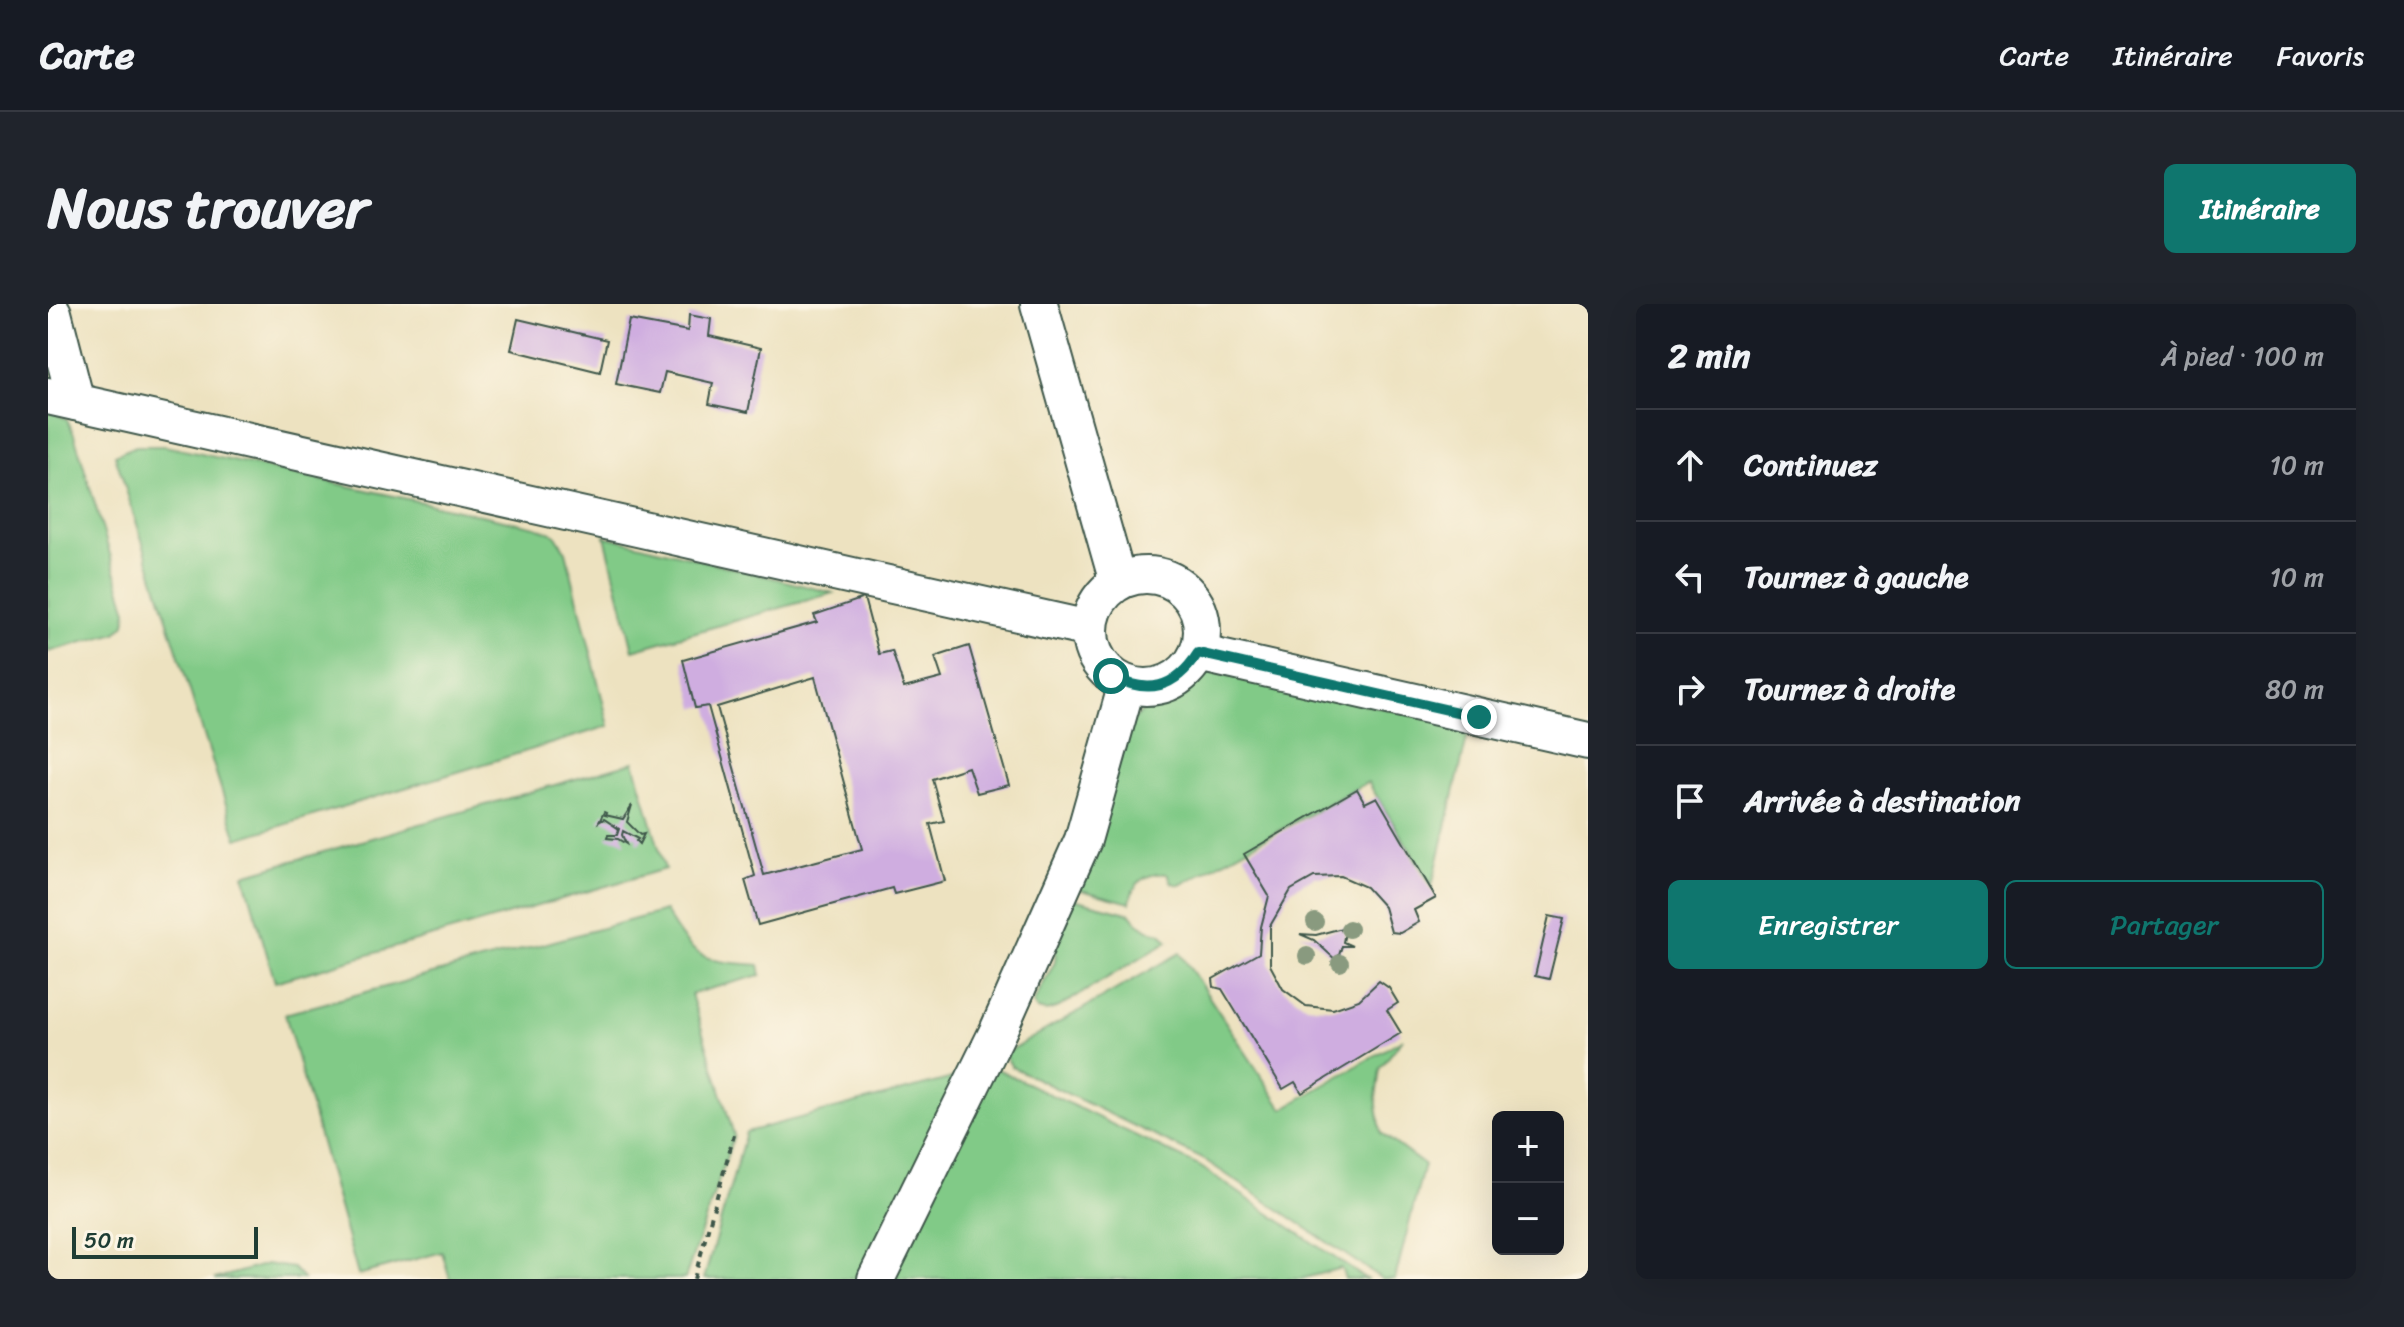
<!DOCTYPE html>
<html lang="fr">
<meta charset="utf-8">
<style>
:root{--surface:#171b24;--page:#20242c;--text:#f1f3f6;--muted:#9ea1a6;--line:#363941;--accent:#0f766e}
body{margin:0;font-family:Sriracha,sans-serif;background:var(--page);color:var(--text)}
.controls{position:absolute;right:24px;bottom:24px;display:grid;overflow:hidden;border-radius:12px;box-shadow:0 8px 32px #0002}
.controls button{width:72px;height:72px;display:grid;place-items:center;padding:0;border:0;border-bottom:2px solid var(--line);background:var(--surface);color:var(--text);font:40px sans-serif}
.scale{position:absolute;left:24px;bottom:20px;width:186px;box-sizing:border-box;padding-left:8px;border:4px solid #1f3d34;border-top:0;font-size:22px;line-height:28px;white-space:nowrap;color:#1f3d34;-webkit-text-stroke:6px #fcf5e5;paint-order:stroke}
.stop{position:absolute;width:24px;height:24px;margin:-18px;border:6px solid #0f766e;border-radius:50%;background:#fff}
.stop.end{background:#0f766e;border-color:#fff;box-shadow:0 2px 8px #0008}
.list{margin:0;padding:0;list-style:none}
h2{display:flex;justify-content:space-between;align-items:center;height:104px;margin:0;padding:0 32px;font-size:34px}
h2 small{font-size:26px;font-weight:400;color:var(--muted)}
.list li{display:grid;grid-template-columns:52px 1fr auto;gap:24px;align-items:center;box-sizing:border-box;height:112px;padding:0 32px;border-top:2px solid var(--line)}
.list b{display:block;font-size:30px;white-space:nowrap}
.list em{font-size:26px;font-style:normal;color:var(--muted)}
.actions{display:flex;gap:16px;padding:24px 32px}
.actions a{flex:1;padding:18px 0;border:2px solid var(--accent);border-radius:12px;text-align:center;font-size:28px;color:var(--accent)}
.actions .main{background:var(--accent);color:#fff}
.icon{flex:none;width:44px;height:44px;fill:none;stroke:currentColor;stroke-width:2;stroke-linecap:round;stroke-linejoin:round}
.map{position:relative;flex:none;width:1540px;height:975px;overflow:hidden;border-radius:12px}
header{display:flex;align-items:center;gap:48px;box-sizing:border-box;height:112px;padding:0 40px;background:var(--surface);border-bottom:2px solid var(--line)}
header strong{font-size:38px}
nav{display:flex;gap:44px;margin-inline-start:auto;font-size:28px}
.intro{display:flex;align-items:center;justify-content:space-between;box-sizing:border-box;height:192px;padding:0 48px}
h1{margin:0;font-size:56px}
.button{padding:20px 36px;border-radius:12px;background:var(--accent);color:#fff;font-size:28px;font-weight:700}
main{display:flex;gap:48px;padding:0 48px}
aside{flex:1;background:var(--surface);border-radius:12px;box-shadow:0 8px 32px #0002}
.map>svg:first-child{display:block}
.green{fill:#81ca87;stroke:#50845e;stroke-width:2}
.building{fill:#cfade0;fill-rule:evenodd}
.lines{fill:none;stroke-linecap:round;stroke-linejoin:round}
.minor-casing{stroke:#3e5649;stroke-width:40}
.path{stroke:#3e5649;stroke-width:4;stroke-dasharray:6 6;stroke-linecap:butt}
.minor{stroke:#fff;stroke-width:36}
.tree{fill:#899a7f}
.route{stroke:#0f766e;stroke-width:10}
</style>
<header>
<strong>Carte</strong>
<nav><a>Carte</a><a>Itinéraire</a><a>Favoris</a></nav>
</header>
<div class="intro"><h1>Nous trouver</h1><a class="button">Itinéraire</a></div>
<main>
<div class="map">
<svg width="1540" height="975" viewBox="0 0 1540 975">
<rect width="100%" height="100%" fill="#fcf5e5"/>
<filter id="ink" filterUnits="userSpaceOnUse"><feTurbulence type="fractalNoise" baseFrequency=".0125" numOctaves="2"/><feDisplacementMap in="SourceGraphic" scale="16" xChannelSelector="R" yChannelSelector="G"/><feConvolveMatrix kernelMatrix="1 2 1 2 8 2 1 2 1" color-interpolation-filters="sRGB"/></filter>
<filter id="wash" filterUnits="userSpaceOnUse"><feTurbulence type="fractalNoise" baseFrequency=".006" numOctaves="4" result="noise"/><feDisplacementMap in="SourceGraphic" scale="32" xChannelSelector="R" yChannelSelector="G"/><feGaussianBlur stdDeviation="1.8" result="paint"/><feColorMatrix in="noise" values="0 0 0 0 0 0 0 0 0 0 0 0 0 0 0 0 0 1.4 0 .05"/><feComposite in="paint" operator="in"/></filter>
<g filter="url(#wash)">
<rect width="100%" height="100%" fill="#ede2c0"/>
<g class="green">
<path d="M 0,106 L 19,115 L 26,130 L 79,307 L 77,320 L 68,329 L 0,348 Z"/>
<path d="M 88,142 L 117,142 L 488,223 L 507,230 L 518,248 L 561,422 L 189,535 L 67,151 Z"/>
<path d="M 557,232 L 785,289 L 585,346 Z"/>
<path d="M 1164,368 L 1422,422 L 1384,582 L 1320,478 L 1132,581 L 1124,579 L 1120,570 C 1099,568 1084,578 1082,599 L 1029,585 L 1084,417 C 1098,401 1112,399 1130,390 C 1142,383 1151,374 1164,368 Z"/>
<path d="M 586,458 L 617,565 L 227,678 L 196,571 Z"/>
<path d="M 1025,595 L 1083,610 L 1090,619 L 1100,626 L 1113,629 L 1120,637 L 1011,703 L 998,707 L 989,705 L 985,699 L 1007,658 L 1008,641 Z"/>
<path d="M 617,607 C 646,657 655,657 711,661 L 713,671 L 643,690 L 686,831 L 637,975 L 402,975 L 394,948 L 310,971 L 237,710 Z"/>
<path d="M 1132,649 L 1235,805 L 1355,735 L 1332,764 L 1328,794 L 1333,829 L 1376,861 L 1347,975 L 1334,975 L 1157,856 L 964,763 L 956,750 Z"/>
<path d="M 945,763 L 1153,863 L 1318,975 L 1297,975 L 1293,964 L 1253,975 L 842,975 Z"/>
<path d="M 916,771 L 815,975 L 656,975 L 698,828 Z"/>
<path d="M 219,960 L 245,964 L 255,975 L 167,975 Z"/>
</g>
<g id="blocks">
<g class="building">
<path d="M 641,11 L 663,15 L 661,32 L 713,44 L 700,108 L 661,100 L 665,79 L 617,68 L 612,89 L 568,80 L 581,16 L 640,27 Z"/>
<path d="M 470,15 L 559,36 L 552,68 L 463,46 Z"/>
<path d="M 816,294 L 831,350 L 844,347 L 856,384 L 894,374 L 887,353 L 921,342 L 961,481 L 929,489 L 920,463 L 884,475 L 896,517 L 882,520 L 897,577 L 846,590 L 844,584 L 710,621 L 697,576 L 707,572 L 660,402 L 647,404 L 635,356 L 769,318 L 766,311 ZM 767,373 L 814,545 L 716,571 L 669,403 Z"/>
<path d="M 1309,485 L 1317,499 L 1329,493 L 1388,594 L 1366,606 L 1371,618 L 1352,629 L 1343,628 L 1336,603 L 1318,583 L 1293,572 L 1266,573 L 1243,586 L 1222,622 L 1222,661 L 1235,685 L 1258,702 L 1285,705 L 1311,696 L 1331,677 L 1341,684 L 1350,699 L 1339,706 L 1353,729 L 1254,789 L 1247,778 L 1235,785 L 1174,685 L 1166,683 L 1165,675 L 1211,649 L 1213,623 L 1221,592 L 1196,550 Z"/>
<path d="M 584,501 L 579,518 L 592,531 L 596,530 L 591,540 L 588,537 L 590,535 L 575,527 L 574,531 L 578,540 L 570,535 L 559,534 L 560,531 L 569,531 L 571,525 L 556,515 L 551,518 L 556,508 L 558,509 L 557,511 L 575,515 Z"/>
<path d="M 1501,612 L 1516,615 L 1501,675 L 1487,672 Z"/>
<path d="M 1298,623 L 1295,638 L 1304,642 L 1294,642 L 1289,657 L 1266,636 L 1252,630 L 1268,631 Z"/>
</g>
</g>
</g>
<g filter="url(#ink)">
<use href="#blocks" fill-opacity="0" stroke="#3e5649" stroke-width="2"/>
<g class="lines">
<defs>
<g id="minor">
<path d="M 991,0 L 1070,278"/>
<path d="M 0,1 L 5,9 L 28,98"/>
<path d="M 0,92 L 1041,325"/>
<circle cx="1098" cy="327" r="56"/>
<path d="M 1150,349 L 1540,437"/>
<path d="M 828,975 L 950,727 L 1035,536 L 1079,380"/>
</g>
</defs>
<use href="#minor" class="minor-casing"/>
<path class="path" d="M 646,975 L 686,831"/>
<use href="#minor" class="minor"/>
</g>
<g class="tree">
<circle cx="1267" cy="618" r="9"/>
<circle cx="1301" cy="625" r="9"/>
<circle cx="1259" cy="652" r="9"/>
<circle cx="1292" cy="659" r="9"/>
</g>
</g>
<g class="lines" filter="url(#ink)">
<path class="route" d="M 1063,372 C 1100,391 1127,385 1150,349 L 1431,413"/>
</g>
</svg>
<div class="controls">
<button>+</button>
<button>−</button>
</div>
<div class="scale">50 m</div>
<div class="stop" style="left:1063px;top:372px"></div>
<div class="stop end" style="left:1431px;top:413px"></div>
</div>
<aside>
<h2>2 min<small>À pied · 100 m</small></h2>
<ul class="list">
<li><svg class="icon" aria-label="ahead" viewBox="0 0 24 24"><path d="M12 20V5M6 11l6-6 6 6"/></svg><div><b>Continuez</b></div><em>10 m</em></li>
<li><svg class="icon" aria-label="left" viewBox="0 0 24 24"><path d="M17 20v-9H6M10 6l-5 5 5 5"/></svg><div><b>Tournez à gauche</b></div><em>10 m</em></li>
<li><svg class="icon" aria-label="right" viewBox="0 0 24 24"><path d="M7 20v-9h11M14 6l5 5-5 5"/></svg><div><b>Tournez à droite</b></div><em>80 m</em></li>
<li><svg class="icon" aria-label="arrive" viewBox="0 0 24 24"><path d="M6 21V4h12l-3 4 3 4H6"/></svg><div><b>Arrivée à destination</b></div></li>
</ul>
<div class="actions"><a class="main">Enregistrer</a><a>Partager</a></div>
</aside>
</main>
